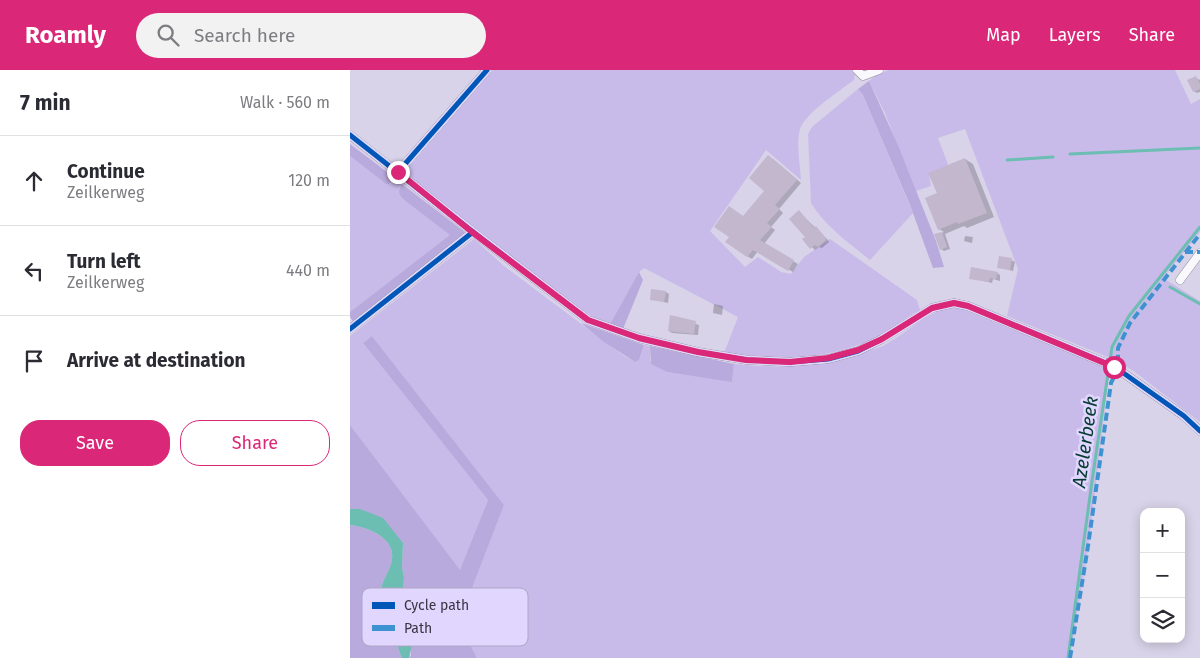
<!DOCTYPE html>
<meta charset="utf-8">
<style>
:root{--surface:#fff;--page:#f2f2f3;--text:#2b2b33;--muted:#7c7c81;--line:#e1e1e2;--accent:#db2777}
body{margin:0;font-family:"Fira Sans",sans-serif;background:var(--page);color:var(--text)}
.controls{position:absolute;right:15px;bottom:15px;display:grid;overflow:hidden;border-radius:10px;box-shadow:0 2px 12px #0003}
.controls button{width:45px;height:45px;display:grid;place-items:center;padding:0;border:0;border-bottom:1px solid var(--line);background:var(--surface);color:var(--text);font:25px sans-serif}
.stop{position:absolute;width:15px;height:15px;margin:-11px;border:4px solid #db2777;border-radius:50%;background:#fff}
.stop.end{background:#db2777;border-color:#fff;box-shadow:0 1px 5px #0008}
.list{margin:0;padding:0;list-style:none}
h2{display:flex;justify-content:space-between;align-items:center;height:65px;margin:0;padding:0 20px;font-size:21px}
h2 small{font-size:16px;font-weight:400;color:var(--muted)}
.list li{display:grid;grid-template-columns:32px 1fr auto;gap:15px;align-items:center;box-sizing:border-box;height:90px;padding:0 20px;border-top:1px solid var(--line)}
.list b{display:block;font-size:19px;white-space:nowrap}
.list p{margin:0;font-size:16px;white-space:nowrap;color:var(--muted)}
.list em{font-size:16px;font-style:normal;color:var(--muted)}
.actions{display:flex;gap:10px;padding:15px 20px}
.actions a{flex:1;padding:11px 0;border:1px solid var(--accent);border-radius:20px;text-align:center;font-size:18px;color:var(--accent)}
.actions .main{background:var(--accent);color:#fff}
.icon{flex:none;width:28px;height:28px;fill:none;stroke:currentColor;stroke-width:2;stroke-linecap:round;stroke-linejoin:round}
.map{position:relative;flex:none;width:850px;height:588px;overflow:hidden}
header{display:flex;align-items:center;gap:30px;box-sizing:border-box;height:70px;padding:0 25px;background:var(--accent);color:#fff}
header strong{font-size:24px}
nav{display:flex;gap:28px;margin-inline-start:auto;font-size:18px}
.search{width:350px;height:45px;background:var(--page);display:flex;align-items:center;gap:12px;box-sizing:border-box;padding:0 18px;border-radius:28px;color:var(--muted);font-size:19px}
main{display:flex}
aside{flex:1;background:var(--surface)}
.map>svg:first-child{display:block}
.green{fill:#c8bbe9}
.forest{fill:#b9aadd}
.water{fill:#6cbdb2}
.shadow{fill:#0003}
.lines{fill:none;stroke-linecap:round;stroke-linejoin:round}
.stream{stroke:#6cbdb2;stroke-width:3}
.building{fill:#c3b7ce}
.minor-casing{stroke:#928e9d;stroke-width:9}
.minor{stroke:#f9f8fc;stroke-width:8}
.quiet{stroke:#3e92d1;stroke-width:4;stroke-dasharray:8 4;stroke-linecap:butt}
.cycleway-casing{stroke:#e1d7fe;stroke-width:8}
.cycleway{stroke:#0057b8;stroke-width:5}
.route{stroke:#db2777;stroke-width:6}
.labels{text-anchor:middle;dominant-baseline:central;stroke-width:5;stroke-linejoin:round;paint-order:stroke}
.water-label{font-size:19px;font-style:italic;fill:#053b31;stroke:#e1d7fe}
.key{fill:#e1d7fe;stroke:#aea6c6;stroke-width:1}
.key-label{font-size:14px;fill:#383443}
</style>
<header>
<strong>Roamly</strong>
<div class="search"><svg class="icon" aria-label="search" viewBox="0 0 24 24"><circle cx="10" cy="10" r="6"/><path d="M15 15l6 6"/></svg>Search here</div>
<nav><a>Map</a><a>Layers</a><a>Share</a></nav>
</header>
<main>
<aside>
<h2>7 min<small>Walk · 560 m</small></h2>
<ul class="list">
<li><svg class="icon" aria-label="ahead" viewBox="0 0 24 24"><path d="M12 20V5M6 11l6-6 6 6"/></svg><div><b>Continue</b><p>Zeilkerweg</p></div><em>120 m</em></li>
<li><svg class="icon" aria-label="left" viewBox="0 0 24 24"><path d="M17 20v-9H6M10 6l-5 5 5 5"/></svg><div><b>Turn left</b><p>Zeilkerweg</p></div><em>440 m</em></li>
<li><svg class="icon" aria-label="arrive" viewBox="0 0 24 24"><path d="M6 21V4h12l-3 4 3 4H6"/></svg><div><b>Arrive at destination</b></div></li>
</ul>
<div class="actions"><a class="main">Save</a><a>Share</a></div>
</aside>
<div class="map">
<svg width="850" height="588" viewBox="0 0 850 588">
<rect width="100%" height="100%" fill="#d8d3e8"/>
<g class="green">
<path d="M 143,0 L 502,0 L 505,3 L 504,10 C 491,20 455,43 450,59 C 446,74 450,94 451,110 L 416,80 L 360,161 L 395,197 L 408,187 L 431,202 L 441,204 L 454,187 L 480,169 L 567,230 L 570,240 C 555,247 545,258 531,265 C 482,291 427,291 374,283 L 388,247 L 294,198 L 289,202 L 260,254 L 244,248 L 207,223 L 64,113 L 57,104 L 58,98 Z"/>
<path d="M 539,0 L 825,0 L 841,34 L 850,29 L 850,162 L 813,208 L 850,231 L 850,352 L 785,302 L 765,290 L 657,246 L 668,199 L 615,59 L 588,68 L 599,97 L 579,105 L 581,116 L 566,121 L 535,43 L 519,11 L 526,5 Z"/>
<path d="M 508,19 L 513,25 L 563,143 L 520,190 C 499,173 475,156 461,133 L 458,64 L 462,57 Z"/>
<path d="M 0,86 L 36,114 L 40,114 L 45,108 L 52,114 L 49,119 L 53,129 L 101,165 L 0,242 Z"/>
<path d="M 124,169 L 154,196 L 274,286 L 285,292 L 289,290 L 294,275 L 300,276 L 300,291 L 317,302 L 382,311 L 384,294 C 430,299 477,297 520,280 C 526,278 533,277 538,273 C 562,259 576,242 605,236 L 762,300 L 758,312 L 738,480 L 720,588 L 127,588 L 120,574 L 114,558 L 115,542 L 119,526 L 154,435 L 22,266 L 13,273 L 138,430 L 110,501 L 0,355 L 0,266 Z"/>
</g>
<g class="forest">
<path d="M 519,11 L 548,75 L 586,171 L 594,197 L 583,198 L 560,135 L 513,25 L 508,19 Z"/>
<path d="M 0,74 L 45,108 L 39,114 L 36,114 L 0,86 Z"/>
<path d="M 52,114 L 116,163 L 3,251 L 0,247 L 0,242 L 100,165 L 53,129 C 48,123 48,121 52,114 Z"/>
<path d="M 289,202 L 293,210 L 273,259 L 260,254 Z"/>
<path d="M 231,253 L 294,275 L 289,290 L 285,292 L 254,272 Z"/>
<path d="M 22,266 L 154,435 L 119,526 L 115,542 L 114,558 L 120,574 L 127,588 L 59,588 L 61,585 L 59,564 L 53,550 L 52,539 L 54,507 L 52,498 L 53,473 L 10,439 L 0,439 L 0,355 L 110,500 L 138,430 L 13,273 Z"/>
<path d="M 300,276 L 384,294 L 382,312 L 317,302 L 301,294 Z"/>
<path d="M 0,455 C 19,457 49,469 41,494 C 38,505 29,513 32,526 C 34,536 43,548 45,558 C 48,571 46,575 52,588 L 0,588 Z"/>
</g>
<path class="water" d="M 0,439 L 10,439 L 33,448 L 53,473 L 52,498 L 54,507 L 52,539 L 53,550 L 59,564 L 62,574 L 59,588 L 52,588 C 46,575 48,571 45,558 C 43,548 34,536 32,526 C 29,513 38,505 41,494 C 49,469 19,457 0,455 Z"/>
<g class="shadow">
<path d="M 846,8 L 850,10 L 850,22 L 847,23 L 844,21 Z"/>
<path d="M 423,89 L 451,113 L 429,139 L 433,143 L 421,157 L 425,160 L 414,174 L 448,194 L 443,202 L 408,181 L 402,189 L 397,186 L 394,147 L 416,121 Z"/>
<path d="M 615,89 L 623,94 L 644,147 L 617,158 L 614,156 L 595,164 L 600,179 L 594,181 L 591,179 L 585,165 L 594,162 L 589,159 L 588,124 Z"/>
<path d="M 449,142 L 478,170 L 479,172 L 472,178 L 469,177 L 465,180 L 453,169 L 456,167 Z"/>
<path d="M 615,166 L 623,167 L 622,173 L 614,171 Z"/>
<path d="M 661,190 L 665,192 L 663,201 L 648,197 Z"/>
<path d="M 647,203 L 650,205 L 650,211 L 643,209 L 642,213 L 621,208 Z"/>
<path d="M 316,222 L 319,224 L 318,233 L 301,229 Z"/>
<path d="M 364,234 L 373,236 L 372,245 L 363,243 Z"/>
<path d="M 321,247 L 349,255 L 348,265 L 322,263 L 319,261 Z"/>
</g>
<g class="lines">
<g class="stream">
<path d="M 720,84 L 850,78"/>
<path d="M 657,90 L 703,87"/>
<path d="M 820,217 L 850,234"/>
<path d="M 718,588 L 742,411 L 762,277 L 779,246 L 850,157"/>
</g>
</g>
<g class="building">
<path d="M 846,6 L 850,14 L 850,19 L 843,22 L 837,10 Z"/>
<path d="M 418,85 L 447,110 L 425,135 L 430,139 L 417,153 L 422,157 L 410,170 L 444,190 L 438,201 L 403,180 L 397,187 L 375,172 L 379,167 L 364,157 L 379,136 L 393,146 L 414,121 L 399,108 Z"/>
<path d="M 615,88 L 637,143 L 608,154 L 607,152 L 588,160 L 575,128 L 587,123 L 578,103 Z"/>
<path d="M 449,140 L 464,158 L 466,156 L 475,167 L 476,170 L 468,177 L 465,175 L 460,179 L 452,169 L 455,167 L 439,149 Z"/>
<path d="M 592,162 L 597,177 L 590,180 L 584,164 Z"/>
<path d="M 649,186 L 662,188 L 660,200 L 647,198 Z"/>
<path d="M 621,197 L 648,202 L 646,209 L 640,208 L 639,212 L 619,209 Z"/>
<path d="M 301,219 L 316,221 L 314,232 L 300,230 Z"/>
<path d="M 320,245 L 346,251 L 344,264 L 318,261 Z"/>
</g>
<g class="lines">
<defs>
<g id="minor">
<path d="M 507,0 L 513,6 L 529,0"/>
<path d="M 0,65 L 123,162 L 238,250 L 289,268 L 348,282 L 397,290 L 440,292 L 478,289 L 508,281 L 532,269 L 582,238 L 604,233 L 618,236 L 765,297 L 834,346 L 850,361"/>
<path d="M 48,102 L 137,0"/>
<path d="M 830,210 L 850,183"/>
<path d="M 0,259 L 123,162"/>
</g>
</defs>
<use href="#minor" class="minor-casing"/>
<use href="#minor" class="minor"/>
<g class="quiet">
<path d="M 835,182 L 850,182"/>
<path d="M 720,588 L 738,476 L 761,313 L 768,299 L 768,278 L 780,253 L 850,164"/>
</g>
<defs>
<g id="cycleway">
<path d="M 0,65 L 123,162 L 238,250 L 289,268 L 348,282 L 397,290 L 440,292 L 478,289 L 508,281 L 532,269 L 582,238 L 604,233 L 618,236 L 765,297 L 834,346 L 850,361"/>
<path d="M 48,102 L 137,0"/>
<path d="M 0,259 L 123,162"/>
</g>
</defs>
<use href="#cycleway" class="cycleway-casing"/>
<use href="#cycleway" class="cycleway"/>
</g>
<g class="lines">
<path class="route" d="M 48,102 L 122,162 L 238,250 L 289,268 L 348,282 L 396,290 L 440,292 L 478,288 L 508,280 L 532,269 L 582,238 L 604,233 L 618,236 L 764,297"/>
</g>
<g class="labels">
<g class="water-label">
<text transform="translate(735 372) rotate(-82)">Azelerbeek</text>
</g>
</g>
<rect x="12" y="518" width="166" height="58" rx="8" class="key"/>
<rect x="22" y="532" width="23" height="7" fill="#0057b8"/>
<rect x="22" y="555" width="23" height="6" fill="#3e92d1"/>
<g class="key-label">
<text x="54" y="540">Cycle path</text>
<text x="54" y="563">Path</text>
</g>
</svg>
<div class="controls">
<button>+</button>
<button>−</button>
<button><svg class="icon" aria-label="layers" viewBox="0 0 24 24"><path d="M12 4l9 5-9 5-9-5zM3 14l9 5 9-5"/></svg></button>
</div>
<div class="stop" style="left:764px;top:297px"></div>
<div class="stop end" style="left:48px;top:102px"></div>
</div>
</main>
